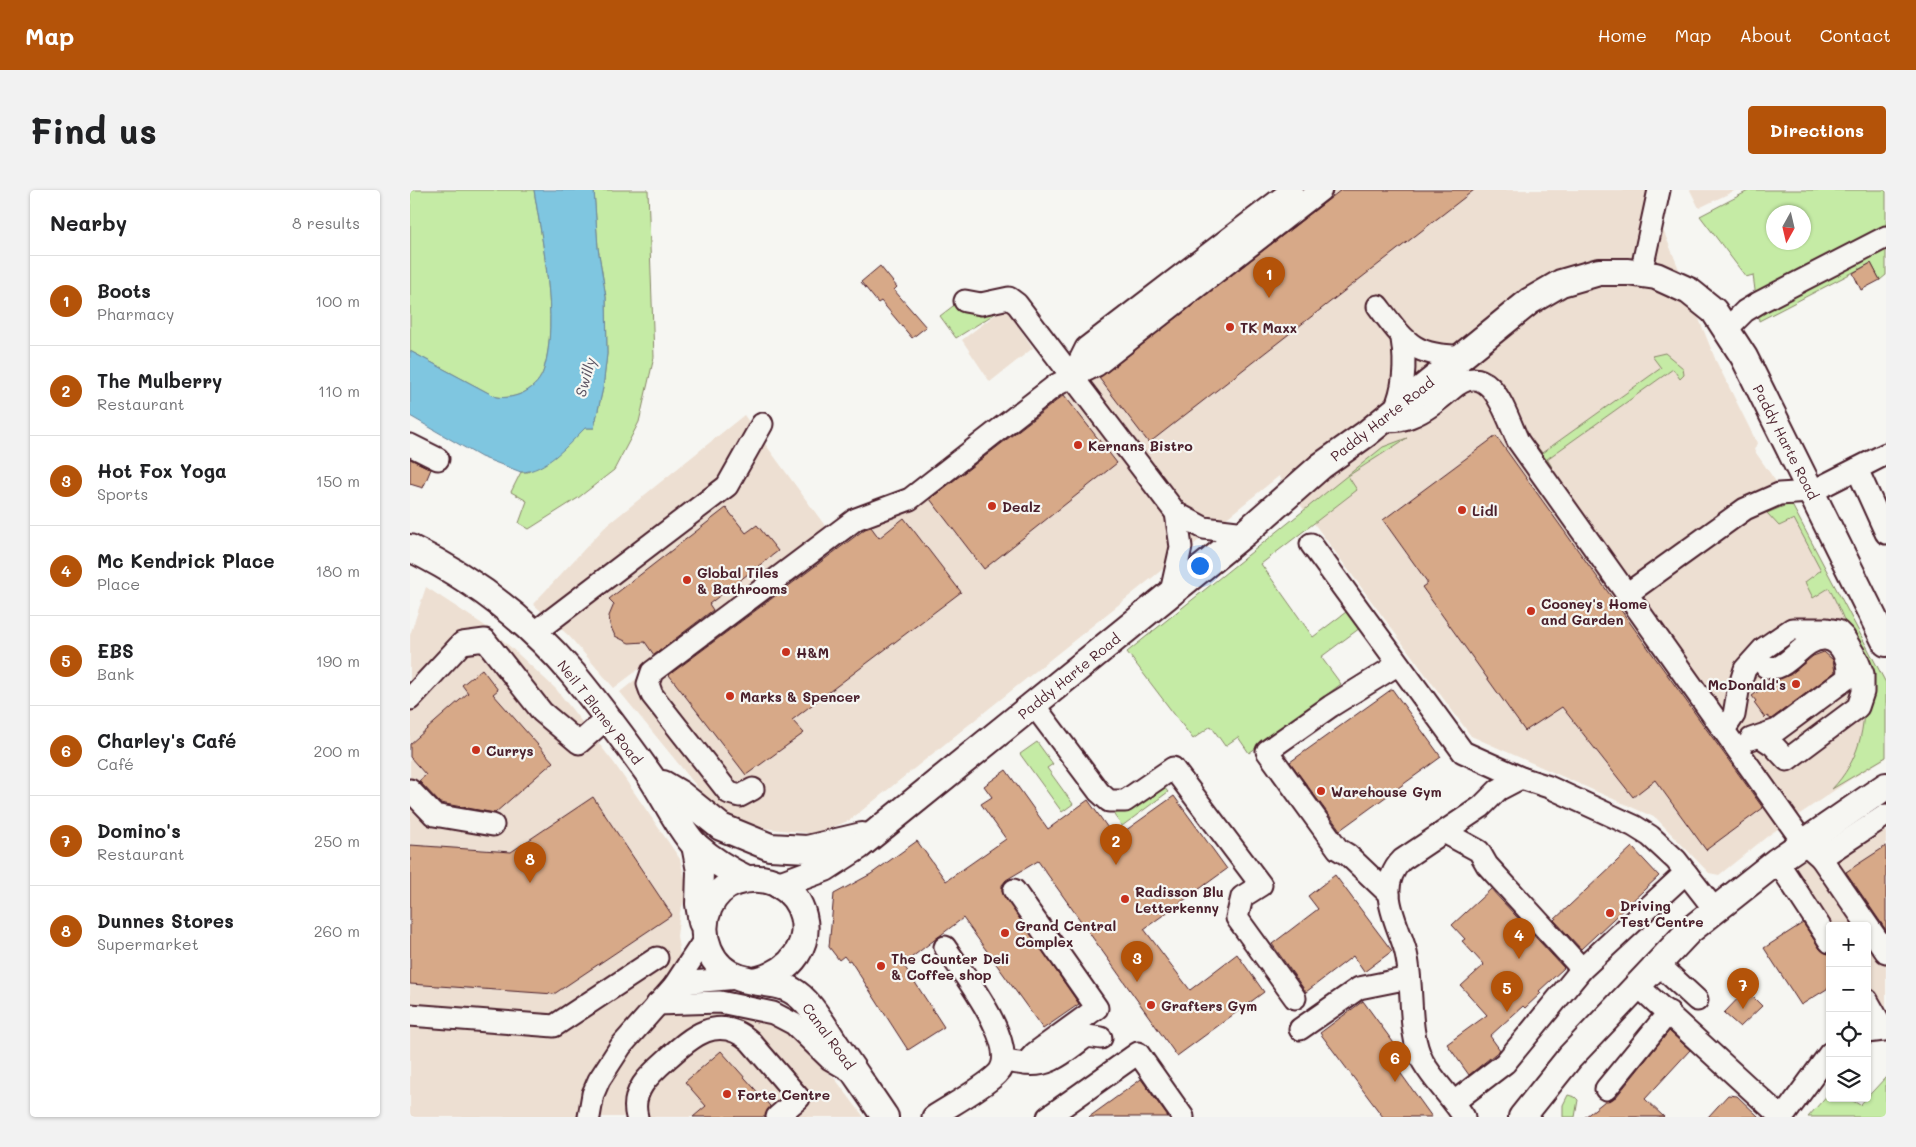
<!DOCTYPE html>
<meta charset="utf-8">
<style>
:root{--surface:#fff;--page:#f2f2f2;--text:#202124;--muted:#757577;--line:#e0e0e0;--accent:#b45309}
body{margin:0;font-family:Mali,sans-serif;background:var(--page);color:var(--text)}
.controls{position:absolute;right:15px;bottom:15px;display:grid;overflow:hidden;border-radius:5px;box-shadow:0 1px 4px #0004}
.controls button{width:45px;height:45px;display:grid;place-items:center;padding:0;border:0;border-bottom:1px solid var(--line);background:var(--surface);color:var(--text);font:25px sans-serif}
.compass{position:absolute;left:1356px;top:15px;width:45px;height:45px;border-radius:50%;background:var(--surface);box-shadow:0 1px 4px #0004;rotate:188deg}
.you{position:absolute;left:789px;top:375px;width:18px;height:18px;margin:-12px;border:4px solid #fff;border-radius:50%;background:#1a73e8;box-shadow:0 0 0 8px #1a73e833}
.badge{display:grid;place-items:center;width:32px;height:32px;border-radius:50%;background:var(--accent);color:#fff;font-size:16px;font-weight:700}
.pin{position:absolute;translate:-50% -41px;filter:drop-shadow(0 1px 2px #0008)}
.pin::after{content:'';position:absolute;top:26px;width:18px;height:15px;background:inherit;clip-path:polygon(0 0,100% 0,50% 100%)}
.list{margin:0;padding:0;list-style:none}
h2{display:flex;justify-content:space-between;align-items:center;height:65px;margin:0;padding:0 20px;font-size:21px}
h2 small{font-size:16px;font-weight:400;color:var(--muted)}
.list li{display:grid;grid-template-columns:32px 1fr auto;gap:15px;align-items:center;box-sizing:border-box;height:90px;padding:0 20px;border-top:1px solid var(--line)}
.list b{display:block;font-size:19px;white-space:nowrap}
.list p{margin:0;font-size:16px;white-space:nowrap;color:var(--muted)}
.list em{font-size:16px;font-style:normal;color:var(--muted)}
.icon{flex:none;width:28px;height:28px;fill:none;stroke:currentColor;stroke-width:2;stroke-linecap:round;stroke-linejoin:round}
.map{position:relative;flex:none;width:1476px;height:927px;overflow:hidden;border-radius:5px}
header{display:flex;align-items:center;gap:30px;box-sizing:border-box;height:70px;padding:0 25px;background:var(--accent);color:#fff}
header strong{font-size:24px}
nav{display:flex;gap:28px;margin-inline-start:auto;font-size:18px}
.intro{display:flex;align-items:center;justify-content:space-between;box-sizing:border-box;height:120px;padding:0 30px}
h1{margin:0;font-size:35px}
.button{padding:12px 22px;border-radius:5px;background:var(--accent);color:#fff;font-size:18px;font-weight:700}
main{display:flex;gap:30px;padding:0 30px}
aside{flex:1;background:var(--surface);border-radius:5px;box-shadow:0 1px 4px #0004}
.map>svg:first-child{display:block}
.built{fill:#eddfd2}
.green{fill:#c5eba5;stroke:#888568;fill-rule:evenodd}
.water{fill:#7fc6e0;stroke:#6a8398}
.building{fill:#d7a988;stroke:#4a1f2b}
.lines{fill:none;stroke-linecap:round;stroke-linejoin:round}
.minor-casing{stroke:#4a1f2b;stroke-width:25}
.major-casing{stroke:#4a1f2b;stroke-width:30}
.minor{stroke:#f6f6f2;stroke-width:21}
.major{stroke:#f6f6f2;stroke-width:26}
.poi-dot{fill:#c8321e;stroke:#f6f6f2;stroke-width:2}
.labels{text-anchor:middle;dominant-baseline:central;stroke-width:4.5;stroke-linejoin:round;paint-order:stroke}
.poi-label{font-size:14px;font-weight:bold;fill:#4a1f2b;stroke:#f6f6f2;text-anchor:start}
.street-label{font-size:14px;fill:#4a1f2b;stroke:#f6f6f2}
.water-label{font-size:15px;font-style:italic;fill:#5a5161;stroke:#f6f6f2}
</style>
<header>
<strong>Map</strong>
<nav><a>Home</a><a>Map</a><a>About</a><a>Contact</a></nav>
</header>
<div class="intro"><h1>Find us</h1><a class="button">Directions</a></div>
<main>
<aside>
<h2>Nearby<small>8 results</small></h2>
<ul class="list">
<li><span class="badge">1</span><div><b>Boots</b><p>Pharmacy</p></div><em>100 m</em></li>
<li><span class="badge">2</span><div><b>The Mulberry</b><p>Restaurant</p></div><em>110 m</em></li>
<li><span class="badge">3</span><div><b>Hot Fox Yoga</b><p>Sports</p></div><em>150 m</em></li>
<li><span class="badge">4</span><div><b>Mc Kendrick Place</b><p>Place</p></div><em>180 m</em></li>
<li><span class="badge">5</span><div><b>EBS</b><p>Bank</p></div><em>190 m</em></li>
<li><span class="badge">6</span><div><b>Charley's Café</b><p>Café</p></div><em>200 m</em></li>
<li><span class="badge">7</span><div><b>Domino's</b><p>Restaurant</p></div><em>250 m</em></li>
<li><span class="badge">8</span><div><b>Dunnes Stores</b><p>Supermarket</p></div><em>260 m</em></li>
</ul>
</aside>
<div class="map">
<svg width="1476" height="927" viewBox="0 0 1476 927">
<rect width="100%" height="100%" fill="#f6f6f2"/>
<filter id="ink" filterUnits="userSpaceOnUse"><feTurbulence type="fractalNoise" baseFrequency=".02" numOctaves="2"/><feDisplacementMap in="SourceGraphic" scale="10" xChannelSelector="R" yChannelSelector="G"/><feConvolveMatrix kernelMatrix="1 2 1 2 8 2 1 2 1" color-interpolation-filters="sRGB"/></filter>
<g filter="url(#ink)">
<g class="built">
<path d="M 886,0 L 1237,0 L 1306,171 L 1347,253 L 1344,260 L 1382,315 L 1476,493 L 1476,568 L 1441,589 L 1359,645 L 1309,685 L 1299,683 L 1246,628 L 1061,546 L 869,286 L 440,630 L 407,644 L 353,638 L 306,620 L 210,502 L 393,355 L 204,498 L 159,446 L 123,414 L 196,336 L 334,225 L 416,337 L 444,317 L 479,313 L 623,199 L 696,152 Z"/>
<path d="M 1280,0 L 1326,0 L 1289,18 Z"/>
<path d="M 595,117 L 623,158 L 580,192 L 552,150 Z"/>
<path d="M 16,397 L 83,441 L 146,499 L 204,573 L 270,669 L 278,701 L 270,722 L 267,746 L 270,765 L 317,821 L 349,826 L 375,840 L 426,890 L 454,927 L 0,927 L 0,445 Z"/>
<path d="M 1476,613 L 1476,817 L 1473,818 L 1457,793 L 1457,736 L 1420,736 L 1379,680 L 1412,654 Z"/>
</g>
<g class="green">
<path d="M 0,0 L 124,0 C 132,51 149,129 134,179 C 128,200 105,210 86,207 L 0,161 Z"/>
<path d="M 184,0 L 238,0 L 244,167 L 229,232 L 204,280 L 168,308 L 119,339 L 109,333 L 117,311 L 101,302 L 111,282 L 118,282 L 163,250 L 175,238 L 184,238 L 193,198 L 197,164 L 196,107 L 188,58 Z"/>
<path d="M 1340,0 L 1476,0 L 1476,85 L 1470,90 L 1461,73 L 1349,131 L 1343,85 L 1336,87 L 1290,26 ZM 1364,22 L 1394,22 L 1394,52 L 1364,52 Z"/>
<path d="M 547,113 C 559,124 573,125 589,121 L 546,148 L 530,126 Z"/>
<path d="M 1255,163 L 1273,178 L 1274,185 L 1270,189 L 1263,179 L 1137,269 L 1142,277 L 1139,280 L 1123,257 L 1126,255 L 1132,263 L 1251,178 L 1242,166 Z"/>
<path d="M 997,248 L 938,286 L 947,300 L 851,374 L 903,447 L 936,422 L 946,427 L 950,438 L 911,467 L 931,494 L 839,563 L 828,547 L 815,556 L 801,536 L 783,549 L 717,462 L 973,257 Z"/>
<path d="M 1379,314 L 1382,315 L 1476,493 L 1476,567 L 1422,599 C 1476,543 1452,461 1419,398 L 1403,408 L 1395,392 L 1411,380 L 1384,329 L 1369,336 L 1357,323 Z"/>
<path d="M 627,552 L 643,574 L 637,578 L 663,614 L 652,622 L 610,564 Z"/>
<path d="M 749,591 L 758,602 L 712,636 L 704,625 Z"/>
<path d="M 1476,887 L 1476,927 L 1398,927 L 1420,902 L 1420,908 L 1438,908 L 1450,915 Z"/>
<path d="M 1158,905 L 1165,907 L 1168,910 L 1165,927 L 1153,927 L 1153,915 Z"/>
</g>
<path class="water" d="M 124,0 L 184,0 L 188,58 L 196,107 L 197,164 L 193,198 L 184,238 L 175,238 C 159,254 135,282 111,282 L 71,267 L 0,226 L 0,161 L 86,207 C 105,210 128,200 134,179 C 149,129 132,51 124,0 Z"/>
<g class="building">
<path d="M 931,0 L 1064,0 L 739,253 L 689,188 Z"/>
<path d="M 1461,73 L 1470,90 L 1451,100 L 1443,83 Z"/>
<path d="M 470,76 L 487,97 L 484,100 L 516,137 L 502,148 L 471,111 L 468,113 L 451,92 Z"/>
<path d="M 654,205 L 707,273 L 574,379 L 520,309 Z"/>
<path d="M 1086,246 L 1353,618 L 1296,660 L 1245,590 L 1223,607 L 1152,517 L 1115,541 L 1012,397 L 1018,393 L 973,330 Z"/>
<path d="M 0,269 L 21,279 L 13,298 L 0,294 Z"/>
<path d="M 316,318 L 336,343 L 347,335 L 368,361 L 299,414 L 303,420 L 244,465 L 235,452 L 219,453 L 205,446 L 200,435 L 199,426 L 204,414 L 199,409 Z"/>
<path d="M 494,328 L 551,402 L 382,530 L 394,543 L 336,585 L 259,485 L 455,339 L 461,337 L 469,348 Z"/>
<path d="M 1414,462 L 1423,470 L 1425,482 L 1361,529 L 1357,526 L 1355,528 L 1344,513 L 1346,511 L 1342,506 L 1364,490 L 1380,485 L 1403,466 Z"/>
<path d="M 72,479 L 88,500 L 83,504 L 143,572 L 85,623 L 30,613 L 9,591 L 16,585 L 0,567 L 0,554 L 58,503 L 52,495 Z"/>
<path d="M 982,499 L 1031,567 L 930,640 L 880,572 Z"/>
<path d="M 596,580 L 638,639 L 678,610 L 705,648 L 764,606 L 817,679 L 734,739 L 780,800 L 827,764 L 854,802 L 767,866 L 628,671 L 596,690 L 592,695 L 592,702 L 669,814 L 633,839 L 553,728 L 493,774 L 534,837 L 498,860 L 440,770 L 438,771 L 434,766 L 429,770 L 419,757 L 424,704 L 461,684 L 507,651 L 536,691 L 596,649 L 571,614 L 582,607 L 574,596 Z"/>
<path d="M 183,607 L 262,725 L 144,804 L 0,794 L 0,655 L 101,662 Z"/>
<path d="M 1476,656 L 1476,740 L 1436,682 Z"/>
<path d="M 1222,657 L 1249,686 L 1171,759 L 1144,730 Z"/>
<path d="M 925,685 L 982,761 L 954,782 L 943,766 L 896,802 L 862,754 L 908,719 L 898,706 Z"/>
<path d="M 1081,699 L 1154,778 L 1129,801 L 1131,803 L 1115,818 L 1113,816 L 1080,846 L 1090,860 L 1059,885 L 1037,854 L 1077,825 L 1051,796 L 1074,775 L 1052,751 L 1055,749 L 1042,735 Z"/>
<path d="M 1393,733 L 1410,759 L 1420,764 L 1420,797 L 1391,815 L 1354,758 Z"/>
<path d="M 1336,800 L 1352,816 L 1330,837 L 1314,823 Z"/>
<path d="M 953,811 L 994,867 L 984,874 L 1022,927 L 973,927 L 910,843 Z"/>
<path d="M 1259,841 L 1280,860 L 1235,909 L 1254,927 L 1175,927 L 1195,911 L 1206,907 Z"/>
<path d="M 311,861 L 360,916 L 355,927 L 283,927 L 296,916 L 275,892 Z"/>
<path d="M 731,889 L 758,927 L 679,927 L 726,893 Z"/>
<path d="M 1318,905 L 1327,906 L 1349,927 L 1298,927 Z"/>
</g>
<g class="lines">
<defs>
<g id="minor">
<path d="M 1231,83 L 1249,0"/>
<path d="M 555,111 L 571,114 L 599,108 L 607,114 L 766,323 L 771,357 L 761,402"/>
<path d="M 968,116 C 996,153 1004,167 1054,166"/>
<path d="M 1317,139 L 1335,121 L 1350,112 L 1476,47"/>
<path d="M 661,188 L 676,158 L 882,0"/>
<path d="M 984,221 C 995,197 996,174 992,149"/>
<path d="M 974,229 C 982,233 992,230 1000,227 C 1016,221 1029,210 1042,199 C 1080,166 1095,223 1108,251 L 1393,652 L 1411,668 L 1476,625"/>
<path d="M 0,255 L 28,269"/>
<path d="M 1447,279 L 1476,343"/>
<path d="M 766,323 L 794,338 L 835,343"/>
<path d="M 901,354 L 1053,562 L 1111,588 L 1139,597 L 1224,636 L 1240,646 L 1266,670 L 1305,720"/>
<path d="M 1217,404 L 1335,319 L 1369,304 L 1401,302 L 1476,264"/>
<path d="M 124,443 L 317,296 L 352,234"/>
<path d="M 0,509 L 52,453 L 75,450 L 132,522 L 169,553 L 197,528"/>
<path d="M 623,514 L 689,602 L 699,611 L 715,611 L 763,578 L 851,695 L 832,707 L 827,728 L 885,808"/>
<path d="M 1314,540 L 1324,525 L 1328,501 L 1335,479 L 1353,459 L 1382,439 L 1417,439 L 1428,441 L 1434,447 L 1447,469 L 1453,484 L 1453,502 L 1448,517 L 1377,570 L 1363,555 L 1351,547"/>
<path d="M 1341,549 L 1367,540 L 1436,489 C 1442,476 1432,450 1415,449 C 1395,448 1384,471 1368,477 C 1364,478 1359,477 1356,477"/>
<path d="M 343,599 L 330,606 L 319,603 L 242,505 L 238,494 L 242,482 L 446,329 L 500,309 L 646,195 L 687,175 L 911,0"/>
<path d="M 0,600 L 24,625 L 83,635"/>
<path d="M 1034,642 L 1069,661 L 1077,675 L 1172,779"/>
<path d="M 1411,668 L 1476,762"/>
<path d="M 1367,671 L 1420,752"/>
<path d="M 979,704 L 938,665 L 928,659 L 857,561 L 921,516 L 987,475"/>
<path d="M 1247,773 L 1287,810"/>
<path d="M 1227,795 L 1371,927"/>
<path d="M 264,796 L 282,792 L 328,788"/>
<path d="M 1457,810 L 1474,840 L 1457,842"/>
<path d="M 247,814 L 310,812 L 363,823 L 384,834 L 420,869 L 442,882"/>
<path d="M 0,825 L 144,836 L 247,768"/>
<path d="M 890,839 L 949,798 L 999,788"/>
<path d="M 594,871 L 615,874 L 625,863 L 687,818 L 604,700"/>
<path d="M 615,874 C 640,878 657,860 677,846 L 691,848"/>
<path d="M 1196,899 L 1259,822"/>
<path d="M 1044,912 L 1095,873 L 1172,779 L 1270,688 L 1277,684"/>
<path d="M 179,927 L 183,904 L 189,890 L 211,856 L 264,796 L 295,749"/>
<path d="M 227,927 C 220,902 239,885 257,869 C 281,847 308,823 340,851 L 389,908 L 367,927"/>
<path d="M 523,927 C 540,916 573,898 587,884 C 613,858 551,781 535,757"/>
<path d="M 638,927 L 728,863 L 773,927"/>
<path d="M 1054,927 C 1042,908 1024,891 1013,872 C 996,840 1005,794 995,759 C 990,742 980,723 979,705 C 978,692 983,679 992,670 L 1071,617 L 1088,600 L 1111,588"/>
<path d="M 1373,927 L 1420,863"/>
</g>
<g id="major">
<path d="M 0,358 C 62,388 118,431 163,484 C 190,517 216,552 241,587 C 253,605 272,643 286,656 C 301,669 320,681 337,689"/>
<path d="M 253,594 L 270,604 L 311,637 L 360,657 L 397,659 L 452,646"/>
<path d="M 285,655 L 290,681 L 289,714 L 292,732"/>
<path d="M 369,695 L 415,678 L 449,656 L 835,343 L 911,276 L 956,244 L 1120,111 L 1151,93 L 1189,82 L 1218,82 L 1246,86 L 1279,101 L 1304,121 L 1334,167 L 1476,453"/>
<path d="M 344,791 C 428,772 397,670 326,692 C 314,696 304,706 299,717 C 287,744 300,779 330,788 C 356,796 375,789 396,812 C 408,825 416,840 426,855 C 442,879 459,903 475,927"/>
<path d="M 1112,927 L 1160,867 L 1279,741 L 1367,671 L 1476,596"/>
</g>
</defs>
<use href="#minor" class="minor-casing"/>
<use href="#major" class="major-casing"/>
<use href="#minor" class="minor"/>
<use href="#major" class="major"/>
</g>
</g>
<g class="poi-dot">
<circle cx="820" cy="137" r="5"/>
<circle cx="668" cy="255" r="5"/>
<circle cx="582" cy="316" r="5"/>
<circle cx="1052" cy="320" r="5"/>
<circle cx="277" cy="390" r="5"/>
<circle cx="1121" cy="421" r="5"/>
<circle cx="376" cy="462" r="5"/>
<circle cx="1386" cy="494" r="5"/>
<circle cx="320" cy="506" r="5"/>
<circle cx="66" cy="560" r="5"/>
<circle cx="911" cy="601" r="5"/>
<circle cx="715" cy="709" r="5"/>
<circle cx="1200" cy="723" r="5"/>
<circle cx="595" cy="743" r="5"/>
<circle cx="471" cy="776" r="5"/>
<circle cx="741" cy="815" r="5"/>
<circle cx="317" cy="904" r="5"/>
</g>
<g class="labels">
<g class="poi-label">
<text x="830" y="137">TK Maxx</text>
<text x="678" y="255">Kernans Bistro</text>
<text x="592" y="316">Dealz</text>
<text x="1062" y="320">Lidl</text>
<text x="287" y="382">Global Tiles<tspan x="287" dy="16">&amp; Bathrooms</tspan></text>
<text x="1131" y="413">Cooney's Home<tspan x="1131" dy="16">and Garden</tspan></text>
<text x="386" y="462">H&amp;M</text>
<text x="1376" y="494" text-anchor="end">McDonald's</text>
<text x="330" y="506">Marks &amp; Spencer</text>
<text x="76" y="560">Currys</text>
<text x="921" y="601">Warehouse Gym</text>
<text x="725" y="701">Radisson Blu<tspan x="725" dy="16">Letterkenny</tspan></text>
<text x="1210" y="715">Driving<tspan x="1210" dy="16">Test Centre</tspan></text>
<text x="605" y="735">Grand Central<tspan x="605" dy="16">Complex</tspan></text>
<text x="481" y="768">The Counter Deli<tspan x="481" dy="16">&amp; Coffee shop</tspan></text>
<text x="751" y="815">Grafters Gym</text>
<text x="327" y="904">Forte Centre</text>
</g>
<g class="street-label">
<text transform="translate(972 229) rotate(-38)">Paddy Harte Road</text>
<text transform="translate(1376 252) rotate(63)">Paddy Harte Road</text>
<text transform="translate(659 486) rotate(-39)">Paddy Harte Road</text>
<text transform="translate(190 522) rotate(52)">Neil T Blaney Road</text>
<text transform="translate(419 846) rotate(54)">Canal Road</text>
</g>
<g class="water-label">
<text transform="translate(175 187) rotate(-74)">Swilly</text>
</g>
</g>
</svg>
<div class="controls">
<button>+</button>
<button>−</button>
<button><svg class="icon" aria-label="locate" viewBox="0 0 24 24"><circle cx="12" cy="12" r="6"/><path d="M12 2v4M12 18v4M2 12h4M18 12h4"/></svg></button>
<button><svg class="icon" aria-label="layers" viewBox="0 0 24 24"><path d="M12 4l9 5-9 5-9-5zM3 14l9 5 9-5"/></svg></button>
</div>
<svg class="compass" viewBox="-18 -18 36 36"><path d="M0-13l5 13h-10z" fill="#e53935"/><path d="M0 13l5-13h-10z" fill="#757577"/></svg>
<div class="you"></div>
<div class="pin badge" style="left:859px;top:108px">1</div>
<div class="pin badge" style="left:706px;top:675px">2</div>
<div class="pin badge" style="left:727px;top:792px">3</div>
<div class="pin badge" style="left:1109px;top:769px">4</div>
<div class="pin badge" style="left:1097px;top:822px">5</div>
<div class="pin badge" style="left:985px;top:892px">6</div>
<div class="pin badge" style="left:1333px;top:819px">7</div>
<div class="pin badge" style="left:120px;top:693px">8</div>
</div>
</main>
